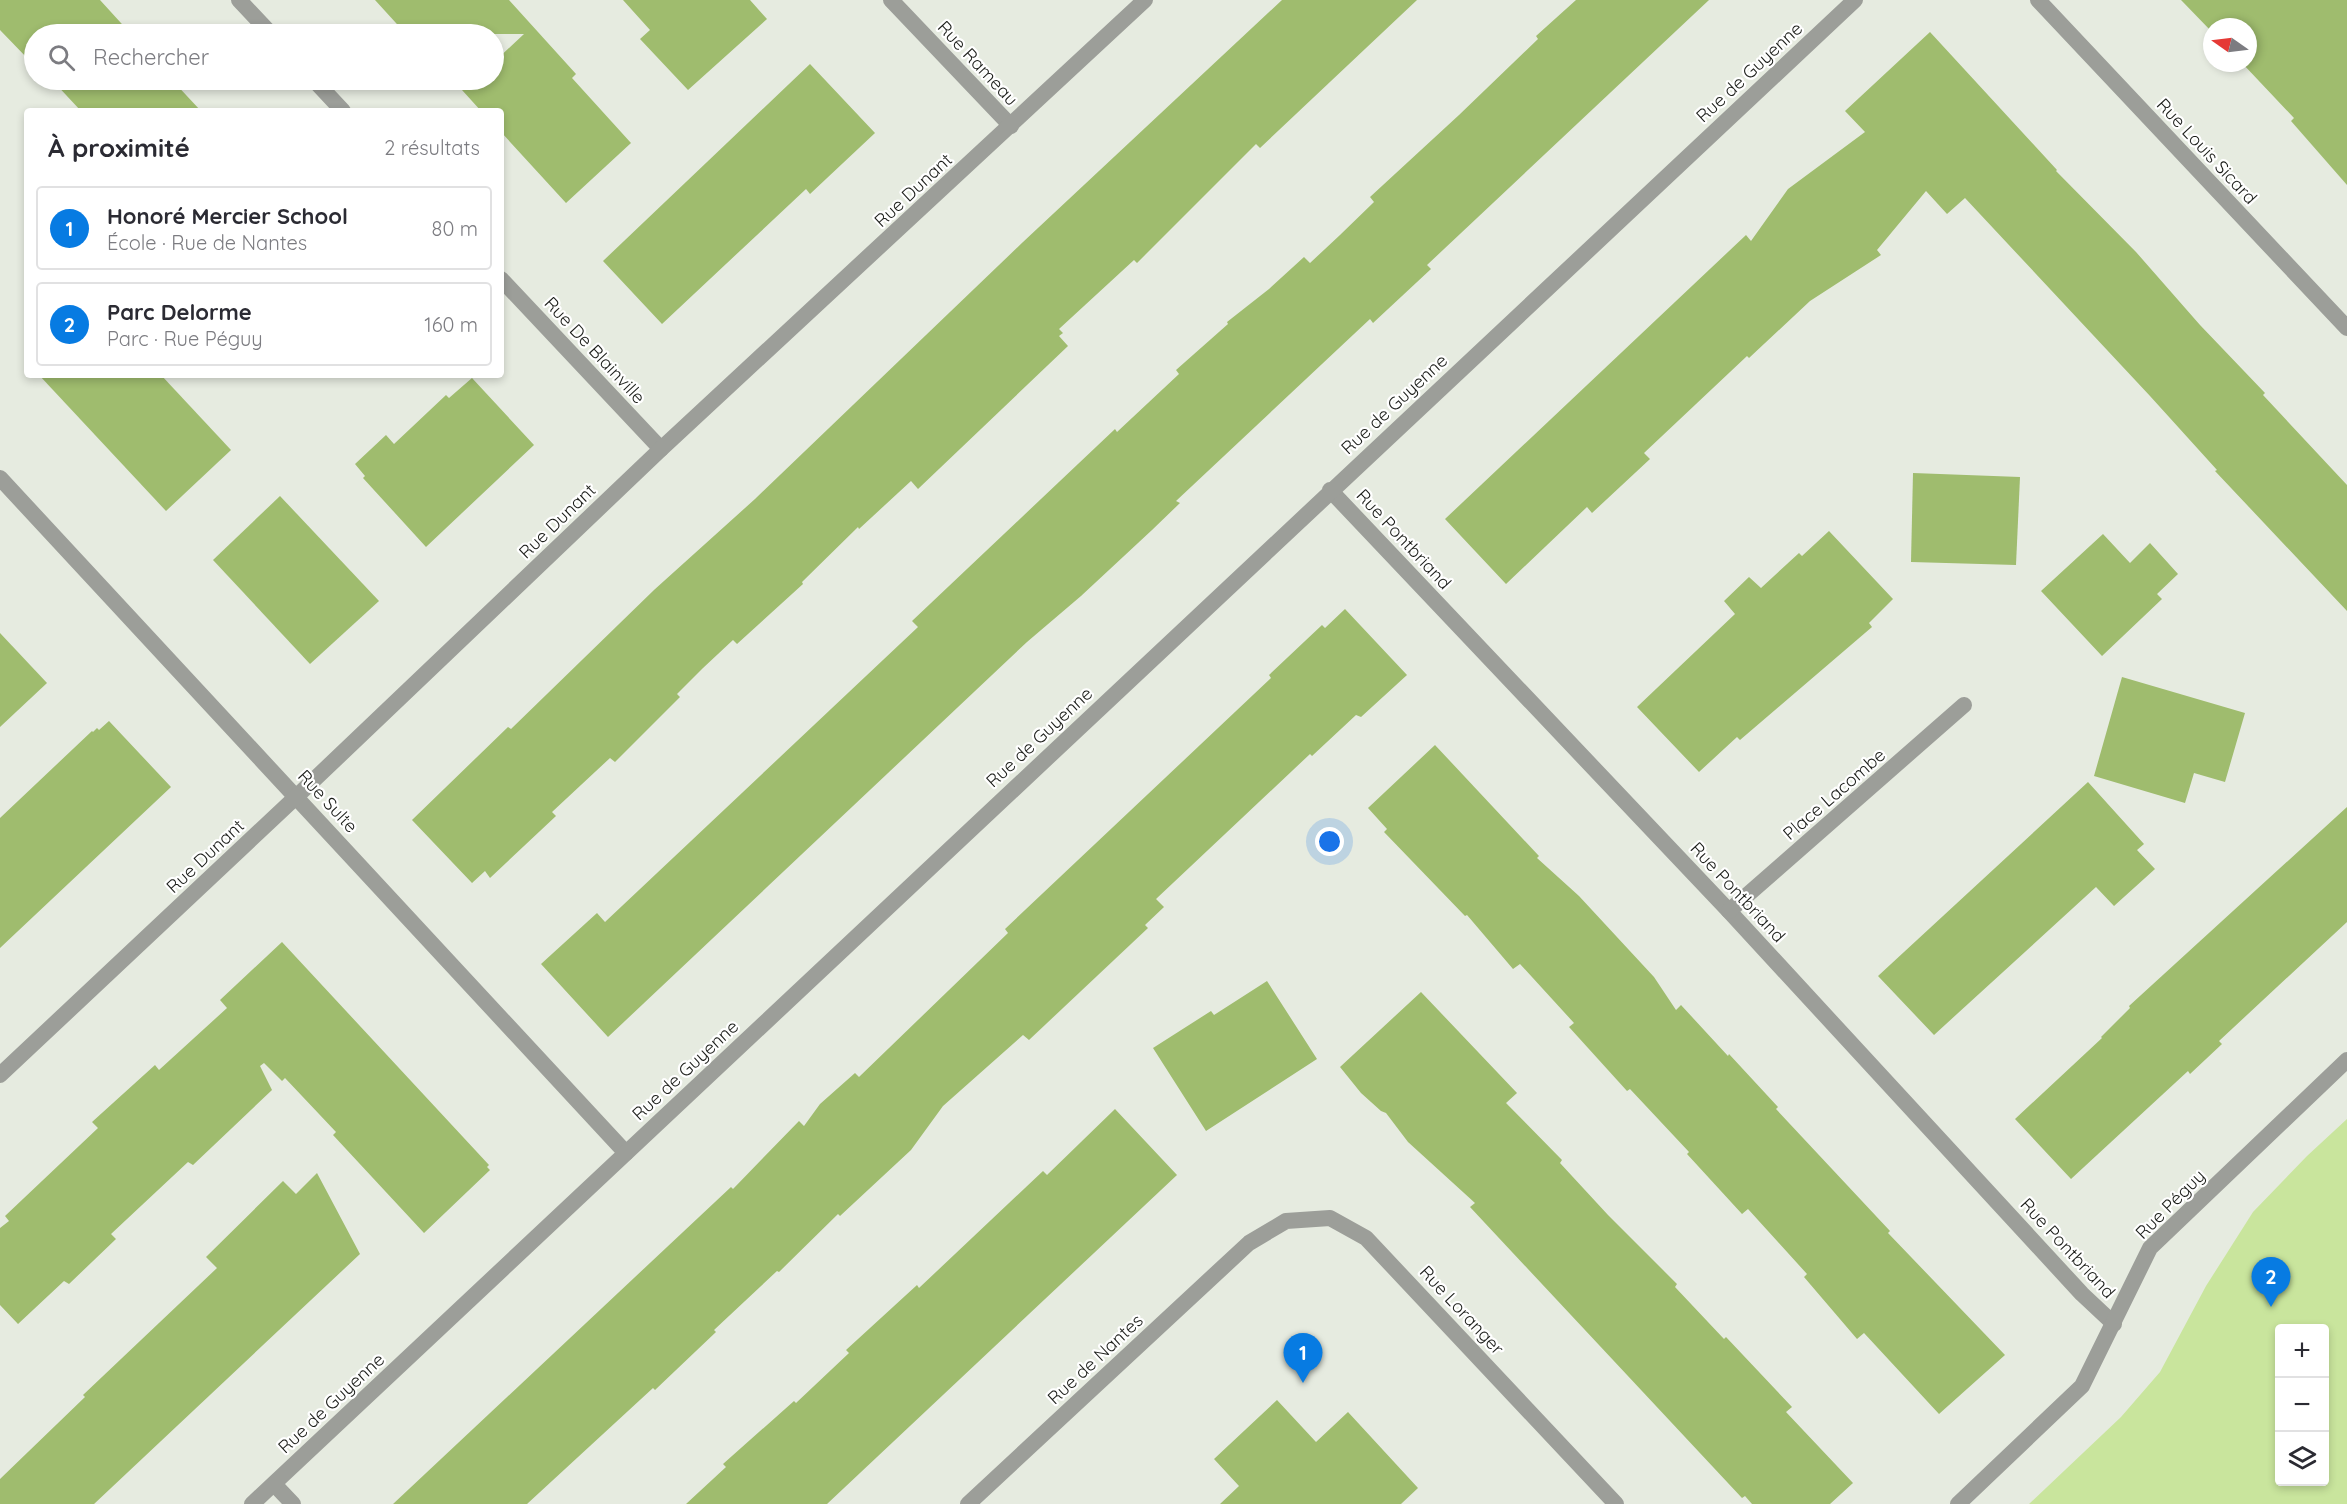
<!DOCTYPE html>
<html lang="fr">
<meta charset="utf-8">
<style>
:root{--surface:#fff;--page:#f7f7f7;--text:#2b2b33;--muted:#7c7c81;--line:#e1e1e2;--accent:#077be2}
body{margin:0;font-family:Quicksand,sans-serif;background:var(--page);color:var(--text)}
.controls{position:absolute;right:18px;bottom:18px;display:grid;overflow:hidden;border-radius:6px;box-shadow:0 3px 9px #0003}
.controls button{width:54px;height:54px;display:grid;place-items:center;padding:0;border:0;border-bottom:2px solid var(--line);background:var(--surface);color:var(--text);font:30px sans-serif}
.compass{position:absolute;left:2203px;top:18px;width:54px;height:54px;border-radius:50%;background:var(--surface);box-shadow:0 3px 9px #0003;rotate:284deg}
.you{position:absolute;left:1330px;top:842px;width:21px;height:21px;margin:-15px;border:4px solid #fff;border-radius:50%;background:#1a73e8;box-shadow:0 0 0 9px #1a73e833}
.badge{display:grid;place-items:center;width:39px;height:39px;border-radius:50%;background:var(--accent);color:#fff;font-size:20px;font-weight:700}
.pin{position:absolute;translate:-50% -50px;filter:drop-shadow(0 2px 3px #0008)}
.pin::after{content:'';position:absolute;top:32px;width:21px;height:18px;background:inherit;clip-path:polygon(0 0,100% 0,50% 100%)}
.list{margin:0;padding:0;list-style:none}
h2{display:flex;justify-content:space-between;align-items:center;height:78px;margin:0;padding:0 24px;font-size:26px}
h2 small{font-size:20px;font-weight:400;color:var(--muted)}
.list li{display:grid;grid-template-columns:39px 1fr auto;gap:18px;align-items:center;box-sizing:border-box;height:84px;margin:0 12px 12px;padding:0 12px;border:2px solid var(--line);border-radius:6px}
.list b{display:block;font-size:22px;white-space:nowrap}
.list p{margin:0;font-size:20px;white-space:nowrap;color:var(--muted)}
.list em{font-size:20px;font-style:normal;color:var(--muted)}
.icon{flex:none;width:33px;height:33px;fill:none;stroke:currentColor;stroke-width:2;stroke-linecap:round;stroke-linejoin:round}
.map{position:relative;flex:none;width:2347px;height:1504px;overflow:hidden}
.search{position:absolute;background:var(--surface);box-shadow:0 3px 9px #0003;left:24px;top:24px;width:480px;height:66px;display:flex;align-items:center;gap:15px;box-sizing:border-box;padding:0 21px;border-radius:33px;color:var(--muted);font-size:22px}
.panel{position:absolute;background:var(--surface);box-shadow:0 3px 9px #0003;left:24px;top:108px;width:480px;height:270px;border-radius:6px}
.map>svg:first-child{display:block}
.green{fill:#c9e59d;fill-rule:evenodd}
.building{fill:#9fbc6e}
.lines{fill:none;stroke-linecap:round;stroke-linejoin:round}
.minor{stroke:#9c9e99;stroke-width:16}
.labels{text-anchor:middle;dominant-baseline:central;stroke-width:4.5;stroke-linejoin:round;paint-order:stroke}
.street-label{font-size:18px;fill:#1a1c18;stroke:#fff}
</style>
<div class="map">
<svg width="2347" height="1504" viewBox="0 0 2347 1504">
<rect width="100%" height="100%" fill="#e6ebe0"/>
<path class="green" d="M 2347,1119 L 2347,1504 L 2029,1504 L 2121,1417 L 2160,1372 L 2206,1286 L 2253,1212 L 2307,1156 ZM 2280,1328 L 2324,1328 L 2324,1482 L 2280,1482 Z"/>
<g class="building">
<path d="M 0,0 L 100,0 L 131,34 L 34,34 L 34,61 L 31,57 L 29,60 L 0,30 Z"/>
<path d="M 375,0 L 509,0 L 576,74 L 572,78 L 631,143 L 566,203 L 501,132 L 501,111 L 481,111 L 462,90 L 474,80 L 494,80 L 494,62 L 524,34 L 406,34 Z"/>
<path d="M 623,0 L 750,0 L 767,19 L 688,90 L 640,39 L 650,30 Z"/>
<path d="M 1282,0 L 1417,0 L 1260,148 L 1256,144 L 1137,263 L 1134,260 L 1059,329 L 1063,333 L 1059,336 L 1068,346 L 918,489 L 911,481 L 859,529 L 858,527 L 802,582 L 803,584 L 737,644 L 733,640 L 703,668 L 677,694 L 680,697 L 615,762 L 610,758 L 552,812 L 556,816 L 490,878 L 485,871 L 472,883 L 412,820 L 508,727 L 511,729 L 654,590 L 755,499 L 1023,242 Z"/>
<path d="M 1576,0 L 1709,0 L 1427,265 L 1431,269 L 1373,323 L 1370,319 L 1176,501 L 1180,503 L 1152,530 L 1081,596 L 1027,642 L 608,1037 L 541,964 L 597,913 L 605,922 L 918,627 L 912,621 L 1115,429 L 1117,432 L 1179,374 L 1176,370 L 1228,324 L 1227,322 L 1269,289 L 1304,257 L 1310,263 L 1340,235 L 1374,202 L 1370,197 L 1459,115 L 1538,39 L 1536,36 Z"/>
<path d="M 2181,0 L 2347,0 L 2347,185 L 2291,121 L 2294,118 L 2242,63 L 2248,63 L 2248,27 L 2212,27 L 2212,32 Z"/>
<path d="M 1930,32 L 2057,170 L 2056,171 L 2136,252 L 2200,325 L 2265,393 L 2263,395 L 2347,485 L 2347,611 L 2215,471 L 2217,470 L 2150,396 L 1965,198 L 1947,214 L 1926,191 L 1877,250 L 1881,255 L 1810,301 L 1749,358 L 1747,356 L 1644,453 L 1650,459 L 1592,513 L 1587,507 L 1506,584 L 1445,519 L 1746,235 L 1751,241 L 1788,189 L 1865,132 L 1845,111 Z"/>
<path d="M 810,64 L 875,133 L 810,194 L 806,189 L 662,324 L 603,261 Z"/>
<path d="M 52,80 L 172,80 L 201,111 L 81,111 Z"/>
<path d="M 39,375 L 161,375 L 231,450 L 166,511 Z"/>
<path d="M 472,378 L 534,445 L 426,547 L 363,478 L 365,476 L 355,464 L 386,435 L 394,444 L 446,395 L 449,398 Z"/>
<path d="M 1913,473 L 2020,477 L 2016,565 L 1911,562 Z"/>
<path d="M 280,496 L 379,601 L 310,664 L 213,560 Z"/>
<path d="M 1829,531 L 1893,599 L 1869,623 L 1872,627 L 1740,740 L 1737,737 L 1699,772 L 1637,707 L 1735,614 L 1724,601 L 1749,577 L 1761,588 L 1799,553 L 1802,556 Z"/>
<path d="M 2103,534 L 2130,563 L 2150,543 L 2178,574 L 2157,594 L 2162,599 L 2102,656 L 2041,591 Z"/>
<path d="M 1345,609 L 1407,675 L 1361,717 L 1356,715 L 1312,756 L 1310,754 L 1156,899 L 1164,907 L 1145,925 L 1148,928 L 1029,1040 L 1023,1035 L 943,1106 L 911,1150 L 840,1216 L 838,1214 L 779,1272 L 777,1271 L 745,1301 L 714,1330 L 716,1332 L 655,1390 L 653,1388 L 527,1504 L 393,1504 L 731,1187 L 733,1189 L 799,1121 L 804,1126 L 820,1104 L 855,1073 L 859,1077 L 1008,933 L 1005,929 L 1271,678 L 1269,675 L 1322,625 L 1325,628 Z"/>
<path d="M 0,633 L 47,683 L 0,727 Z"/>
<path d="M 2122,677 L 2245,713 L 2225,782 L 2194,773 L 2185,803 L 2094,776 Z"/>
<path d="M 109,721 L 171,787 L 0,948 L 0,818 L 92,731 L 93,732 L 97,728 L 99,730 Z"/>
<path d="M 1435,745 L 1539,856 L 1537,858 L 1579,896 L 1654,977 L 1676,1010 L 1681,1005 L 1728,1056 L 1729,1054 L 1778,1107 L 1776,1109 L 1890,1231 L 1888,1233 L 2005,1355 L 1939,1414 L 1864,1333 L 1857,1339 L 1804,1277 L 1807,1274 L 1748,1209 L 1742,1214 L 1687,1154 L 1689,1152 L 1630,1089 L 1627,1091 L 1569,1027 L 1574,1023 L 1520,964 L 1513,969 L 1467,915 L 1465,916 L 1384,832 L 1387,829 L 1368,808 Z"/>
<path d="M 2088,782 L 2144,844 L 2137,850 L 2155,869 L 2114,906 L 2096,887 L 1934,1035 L 1878,976 Z"/>
<path d="M 2347,807 L 2347,922 L 2219,1041 L 2222,1044 L 2190,1074 L 2188,1071 L 2071,1179 L 2015,1119 L 2102,1038 L 2101,1037 L 2130,1008 L 2129,1006 Z"/>
<path d="M 282,942 L 489,1165 L 487,1167 L 490,1170 L 424,1233 L 333,1135 L 336,1132 L 285,1078 L 282,1081 L 264,1063 L 260,1066 L 272,1090 L 193,1165 L 188,1162 L 111,1234 L 116,1239 L 69,1284 L 64,1281 L 18,1324 L 0,1305 L 0,1228 L 9,1221 L 5,1216 L 98,1128 L 92,1122 L 155,1065 L 159,1070 L 227,1008 L 220,1000 Z"/>
<path d="M 1267,981 L 1317,1059 L 1206,1131 L 1153,1048 L 1211,1011 L 1214,1015 Z"/>
<path d="M 1421,992 L 1517,1093 L 1506,1103 L 1562,1160 L 1560,1163 L 1608,1215 L 1677,1284 L 1675,1287 L 1724,1339 L 1726,1337 L 1792,1407 L 1786,1412 L 1853,1483 L 1830,1504 L 1752,1504 L 1745,1496 L 1742,1498 L 1470,1207 L 1475,1203 L 1408,1142 L 1386,1113 L 1381,1111 L 1361,1093 L 1340,1067 Z"/>
<path d="M 1115,1109 L 1177,1175 L 827,1504 L 686,1504 L 726,1467 L 723,1464 L 794,1401 L 796,1403 L 849,1353 L 846,1350 L 917,1285 L 919,1288 L 1043,1171 L 1047,1175 Z"/>
<path d="M 317,1173 L 360,1254 L 94,1504 L 0,1504 L 0,1479 L 85,1397 L 83,1395 L 217,1268 L 206,1257 L 283,1181 L 296,1194 Z"/>
<path d="M 1277,1400 L 1316,1442 L 1348,1412 L 1418,1488 L 1401,1504 L 1220,1504 L 1239,1486 L 1214,1459 Z"/>
</g>
<g class="lines">
<g class="minor">
<path d="M 239,0 L 271,34"/>
<path d="M 891,0 L 1011,126"/>
<path d="M 2038,0 L 2347,328"/>
<path d="M 314,80 L 343,111"/>
<path d="M 501,279 L 661,449"/>
<path d="M 0,478 L 626,1153"/>
<path d="M 1330,490 L 1729,911 L 2082,1294 L 2114,1324"/>
<path d="M 1729,911 L 1964,705"/>
<path d="M 0,1075 L 297,796 L 661,449 L 1145,0"/>
<path d="M 274,1484 L 293,1504"/>
<path d="M 252,1504 L 1855,0"/>
<path d="M 968,1504 L 1249,1243 L 1286,1221 L 1330,1218 L 1366,1238 L 1616,1504"/>
<path d="M 1958,1504 L 2082,1386 L 2150,1248 L 2347,1060"/>
</g>
</g>
<g class="labels">
<g class="street-label">
<text transform="translate(978 63) rotate(47)">Rue Rameau</text>
<text transform="translate(1749 72) rotate(-43)">Rue de Guyenne</text>
<text transform="translate(2207 151) rotate(47)">Rue Louis Sicard</text>
<text transform="translate(913 190) rotate(-43)">Rue Dunant</text>
<text transform="translate(595 350) rotate(47)">Rue De Blainville</text>
<text transform="translate(1394 404) rotate(-43)">Rue de Guyenne</text>
<text transform="translate(557 521) rotate(-44)">Rue Dunant</text>
<text transform="translate(1404 539) rotate(47)">Rue Pontbriand</text>
<text transform="translate(1039 737) rotate(-43)">Rue de Guyenne</text>
<text transform="translate(1834 794) rotate(-41)">Place Lacombe</text>
<text transform="translate(328 801) rotate(47)">Rue Sulte</text>
<text transform="translate(205 856) rotate(-43)">Rue Dunant</text>
<text transform="translate(1738 892) rotate(47)">Rue Pontbriand</text>
<text transform="translate(685 1070) rotate(-43)">Rue de Guyenne</text>
<text transform="translate(2170 1204) rotate(-45)">Rue Péguy</text>
<text transform="translate(2068 1248) rotate(47)">Rue Pontbriand</text>
<text transform="translate(1462 1310) rotate(47)">Rue Loranger</text>
<text transform="translate(1095 1359) rotate(-43)">Rue de Nantes</text>
<text transform="translate(331 1403) rotate(-43)">Rue de Guyenne</text>
</g>
</g>
</svg>
<div class="controls">
<button>+</button>
<button>−</button>
<button><svg class="icon" aria-label="layers" viewBox="0 0 24 24"><path d="M12 4l9 5-9 5-9-5zM3 14l9 5 9-5"/></svg></button>
</div>
<svg class="compass" viewBox="-18 -18 36 36"><path d="M0-13l5 13h-10z" fill="#e53935"/><path d="M0 13l5-13h-10z" fill="#7c7c81"/></svg>
<div class="you"></div>
<div class="pin badge" style="left:1303px;top:1383px">1</div>
<div class="pin badge" style="left:2271px;top:1307px">2</div>
<div class="search"><svg class="icon" aria-label="search" viewBox="0 0 24 24"><circle cx="10" cy="10" r="6"/><path d="M15 15l6 6"/></svg>Rechercher</div>
<section class="panel">
<h2>À proximité<small>2 résultats</small></h2>
<ul class="list">
<li><span class="badge">1</span><div><b>Honoré Mercier School</b><p>École · Rue de Nantes</p></div><em>80 m</em></li>
<li><span class="badge">2</span><div><b>Parc Delorme</b><p>Parc · Rue Péguy</p></div><em>160 m</em></li>
</ul>
</section>
</div>
